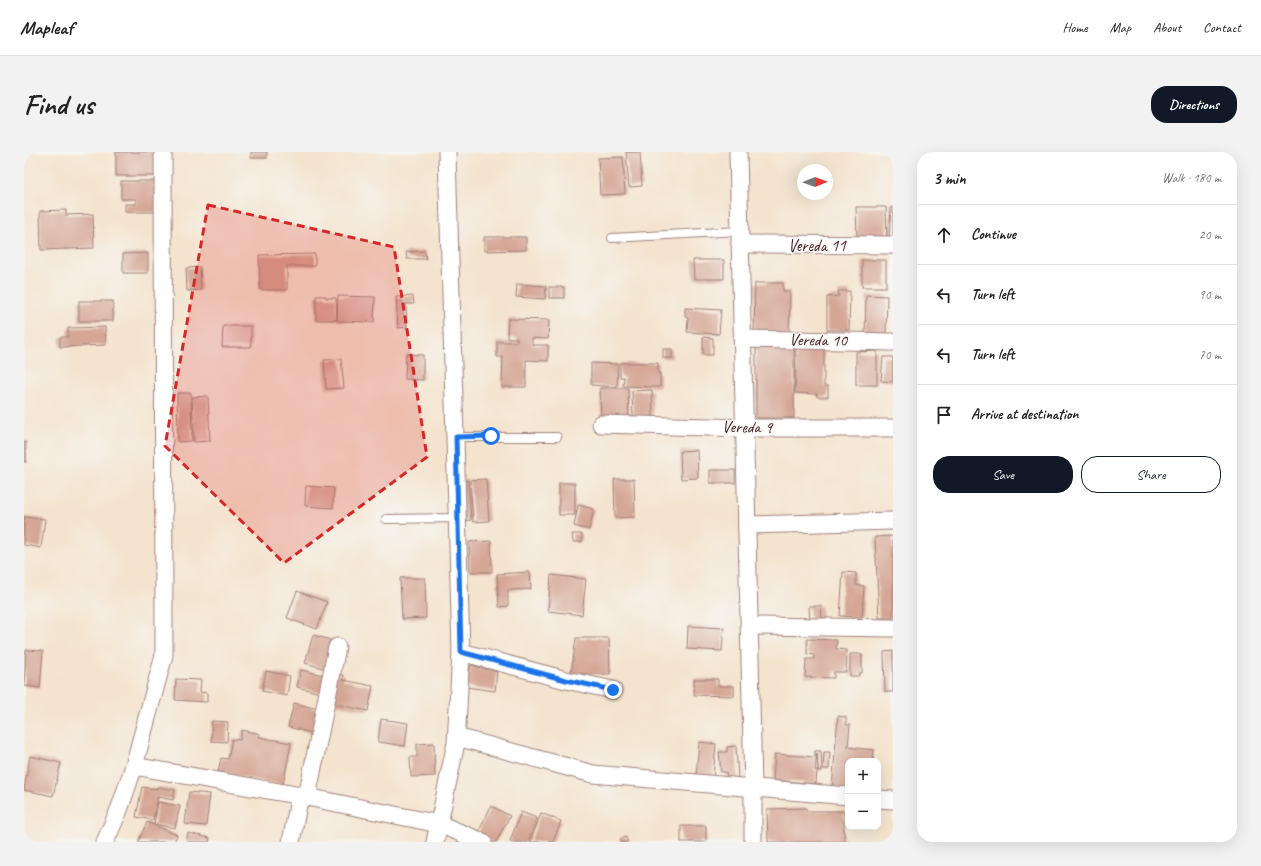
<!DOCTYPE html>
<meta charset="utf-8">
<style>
:root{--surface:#fff;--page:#f2f2f2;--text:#222;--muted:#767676;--line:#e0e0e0;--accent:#111827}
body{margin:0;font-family:Caveat,sans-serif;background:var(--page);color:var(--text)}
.controls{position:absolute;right:12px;bottom:12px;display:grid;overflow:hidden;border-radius:8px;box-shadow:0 4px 16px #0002}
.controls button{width:36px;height:36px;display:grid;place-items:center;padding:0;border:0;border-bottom:1px solid var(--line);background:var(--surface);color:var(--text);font:20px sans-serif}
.compass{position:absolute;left:773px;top:12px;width:36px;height:36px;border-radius:50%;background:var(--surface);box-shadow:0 4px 16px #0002;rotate:89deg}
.stop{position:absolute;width:12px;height:12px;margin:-9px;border:3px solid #1a73e8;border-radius:50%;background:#fff}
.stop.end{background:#1a73e8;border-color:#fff;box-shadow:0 1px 4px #0008}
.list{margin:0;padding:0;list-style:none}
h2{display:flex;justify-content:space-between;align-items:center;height:52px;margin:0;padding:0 16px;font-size:17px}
h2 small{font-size:13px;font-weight:400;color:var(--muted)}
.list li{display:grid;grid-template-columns:26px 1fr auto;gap:12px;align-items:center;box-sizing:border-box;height:60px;padding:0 16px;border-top:1px solid var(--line)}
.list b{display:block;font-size:15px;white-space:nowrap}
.list em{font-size:13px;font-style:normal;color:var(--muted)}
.actions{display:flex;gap:8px;padding:12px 16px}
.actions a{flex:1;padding:9px 0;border:1px solid var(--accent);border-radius:16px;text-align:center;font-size:14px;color:var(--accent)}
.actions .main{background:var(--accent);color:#fff}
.icon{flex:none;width:22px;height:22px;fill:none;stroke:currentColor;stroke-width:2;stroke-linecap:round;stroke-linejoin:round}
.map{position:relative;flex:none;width:869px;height:690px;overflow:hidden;border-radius:16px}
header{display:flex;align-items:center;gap:24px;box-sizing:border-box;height:56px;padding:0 20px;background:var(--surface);border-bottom:1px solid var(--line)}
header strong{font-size:19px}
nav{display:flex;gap:22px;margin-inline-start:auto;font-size:14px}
.intro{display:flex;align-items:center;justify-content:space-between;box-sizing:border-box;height:96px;padding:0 24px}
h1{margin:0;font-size:28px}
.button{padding:10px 18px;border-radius:16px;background:var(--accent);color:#fff;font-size:14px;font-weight:700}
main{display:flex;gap:24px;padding:0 24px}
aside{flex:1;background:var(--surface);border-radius:16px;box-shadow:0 4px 16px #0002}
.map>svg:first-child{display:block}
.building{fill:#d5a694}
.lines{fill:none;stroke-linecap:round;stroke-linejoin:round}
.service-casing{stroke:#9f817c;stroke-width:10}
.minor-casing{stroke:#9f817c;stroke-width:19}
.service{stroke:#fff;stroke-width:8}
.minor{stroke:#fff;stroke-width:17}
.route{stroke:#1a73e8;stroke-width:5}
.marked{fill:#d62828;fill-opacity:0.2;stroke:#d62828;stroke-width:3;stroke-dasharray:8 5;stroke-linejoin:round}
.labels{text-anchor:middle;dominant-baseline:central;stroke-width:3;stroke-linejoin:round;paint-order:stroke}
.street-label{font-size:17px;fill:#4a1f2b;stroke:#f6f6f2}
</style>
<header>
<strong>Mapleaf</strong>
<nav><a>Home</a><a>Map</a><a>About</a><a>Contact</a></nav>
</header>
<div class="intro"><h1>Find us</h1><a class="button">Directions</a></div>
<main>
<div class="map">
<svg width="869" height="690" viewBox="0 0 869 690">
<rect width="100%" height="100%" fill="#f6f6f2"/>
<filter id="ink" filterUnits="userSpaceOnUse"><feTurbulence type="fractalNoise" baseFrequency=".025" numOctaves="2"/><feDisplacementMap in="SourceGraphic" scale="8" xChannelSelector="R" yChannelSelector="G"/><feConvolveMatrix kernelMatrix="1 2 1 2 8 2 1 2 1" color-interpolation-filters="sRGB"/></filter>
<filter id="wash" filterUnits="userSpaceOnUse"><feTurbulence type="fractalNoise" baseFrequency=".012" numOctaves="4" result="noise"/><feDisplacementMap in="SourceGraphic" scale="16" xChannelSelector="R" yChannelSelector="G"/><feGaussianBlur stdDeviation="0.9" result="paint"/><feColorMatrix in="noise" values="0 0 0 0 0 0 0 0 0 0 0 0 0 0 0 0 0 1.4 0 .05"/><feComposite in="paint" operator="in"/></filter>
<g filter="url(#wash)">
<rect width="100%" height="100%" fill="#f4e3cd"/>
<g id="blocks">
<g class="building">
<path d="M 92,0 L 132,0 L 131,24 L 92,24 Z"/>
<rect x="227" y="0" width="16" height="6"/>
<path d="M 602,0 L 616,0 L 618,34 L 605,35 Z"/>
<path d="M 599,5 L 601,42 L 576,43 L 574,6 Z"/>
<path d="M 97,29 L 137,29 L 137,60 L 101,60 L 101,52 L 112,52 L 112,47 L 97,47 Z"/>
<path d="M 832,55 L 862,55 L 863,86 L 833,87 Z"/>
<path d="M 867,55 L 869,55 L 869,86 L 865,86 Z"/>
<path d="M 42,58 L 42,63 L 69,62 L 70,96 L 17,98 L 16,59 Z"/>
<path d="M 460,85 L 502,85 L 502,98 L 460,99 Z"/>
<path d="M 401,99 L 402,107 L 383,107 L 382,100 Z"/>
<path d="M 124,101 L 124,121 L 99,121 L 99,102 Z"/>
<path d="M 291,102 L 291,114 L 263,114 L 263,138 L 236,138 L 235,103 Z"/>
<path d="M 669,108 L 700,108 L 700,127 L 670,127 Z"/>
<rect x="838" y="108" width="24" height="27"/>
<path d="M 176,115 L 177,138 L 163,139 L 162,116 Z"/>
<path d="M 731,131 L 759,131 L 759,139 L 766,139 L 765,184 L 730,183 Z"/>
<path d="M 493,132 L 522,134 L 521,147 L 492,145 Z"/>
<rect x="525" y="135" width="15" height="11"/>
<path d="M 814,139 L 826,139 L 825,178 L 803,178 L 803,145 L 815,144 Z"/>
<path d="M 842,143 L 863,144 L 862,183 L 841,183 Z"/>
<path d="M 292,144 L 302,144 L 302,146 L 312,146 L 313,168 L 292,168 Z"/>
<path d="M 314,144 L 351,145 L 350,170 L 313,169 Z"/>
<path d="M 389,144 L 390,152 L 382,152 L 383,175 L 374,176 L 372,145 Z"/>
<rect x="55" y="149" width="34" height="20"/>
<path d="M 661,156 L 697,158 L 695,182 L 663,180 L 664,166 L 661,165 Z"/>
<path d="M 484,167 L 525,168 L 524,187 L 508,186 L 508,193 L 524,193 L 524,209 L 502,208 L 502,235 L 478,235 L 479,205 L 473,205 L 473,190 L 493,190 L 493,186 L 483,186 Z"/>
<path d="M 199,174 L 227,174 L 227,195 L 198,195 Z"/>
<path d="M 81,175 L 82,193 L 36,195 L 36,185 L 44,185 L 44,176 Z"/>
<path d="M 679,185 L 689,186 L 689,203 L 679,203 Z"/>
<path d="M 770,193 L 770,266 L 732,266 L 732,194 Z"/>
<path d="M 772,194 L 800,195 L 800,234 L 804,234 L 804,245 L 793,245 L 793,242 L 771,241 Z"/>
<rect x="639" y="197" width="9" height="9"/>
<path d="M 853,199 L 853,233 L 832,233 L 832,200 Z"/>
<path d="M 382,202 L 399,203 L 399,228 L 381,227 Z"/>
<path d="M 859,205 L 869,205 L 869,230 L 857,229 Z"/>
<path d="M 317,207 L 320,236 L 302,237 L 300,208 Z"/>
<path d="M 567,211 L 594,212 L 593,235 L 567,233 Z"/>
<path d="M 596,211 L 634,211 L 634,221 L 636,221 L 636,235 L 599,234 L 600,225 L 596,225 Z"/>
<path d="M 576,236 L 604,236 L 605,268 L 577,268 Z"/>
<path d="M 628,238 L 629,267 L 609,267 L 608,239 Z"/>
<path d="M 153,241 L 167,241 L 168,289 L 154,290 Z"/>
<path d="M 184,244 L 186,289 L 170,290 L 168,245 Z"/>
<rect x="0" y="290" width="2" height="20"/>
<path d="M 673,298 L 674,326 L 657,327 L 656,299 Z"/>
<rect x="686" y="318" width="25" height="13"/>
<path d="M 462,327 L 465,369 L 449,370 L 446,328 Z"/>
<path d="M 590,327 L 610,327 L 611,365 L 591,366 Z"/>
<path d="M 444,328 L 447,368 L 436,369 L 434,329 Z"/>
<rect x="535" y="331" width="16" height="32"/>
<path d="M 282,334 L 310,336 L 309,356 L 281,354 Z"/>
<path d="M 554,353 L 570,357 L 565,378 L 550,374 Z"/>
<path d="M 0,365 L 21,367 L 17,396 L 0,393 Z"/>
<path d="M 548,382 L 558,382 L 558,390 L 549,390 Z"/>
<path d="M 869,384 L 869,466 L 855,466 L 851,385 Z"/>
<path d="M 467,389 L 468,420 L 446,420 L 445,390 Z"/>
<path d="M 506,420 L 507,437 L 484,438 L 484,454 L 475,455 L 473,422 Z"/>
<path d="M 819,420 L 832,421 L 832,433 L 840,434 L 838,465 L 816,464 Z"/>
<path d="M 527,423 L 562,427 L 558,463 L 524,459 Z"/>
<path d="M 376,426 L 401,426 L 402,466 L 378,467 Z"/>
<path d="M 273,439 L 303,450 L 293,477 L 263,466 Z"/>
<path d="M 785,454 L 797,454 L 798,469 L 786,470 Z"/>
<path d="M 664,474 L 700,476 L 698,499 L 663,497 Z"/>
<path d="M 289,483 L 310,489 L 302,517 L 281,511 Z"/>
<path d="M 552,486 L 585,486 L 586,522 L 547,522 Z"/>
<path d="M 783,487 L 813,488 L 812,497 L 823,498 L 822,520 L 810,520 L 810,526 L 781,525 L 782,507 L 790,507 L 790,503 L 783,502 Z"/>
<path d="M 2,498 L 19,499 L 16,536 L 0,534 Z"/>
<path d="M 869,499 L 869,540 L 861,540 L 860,500 Z"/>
<path d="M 826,502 L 838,502 L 838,521 L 835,521 L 835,524 L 826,524 Z"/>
<path d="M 447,513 L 473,520 L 471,539 L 442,535 Z"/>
<path d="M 277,518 L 304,524 L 300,542 L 273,535 Z"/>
<path d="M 242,519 L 266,524 L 263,544 L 238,539 Z"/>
<path d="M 312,522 L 320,523 L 319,528 L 349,534 L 344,559 L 306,551 Z"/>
<path d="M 152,527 L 177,528 L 176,540 L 183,541 L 183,550 L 151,548 Z"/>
<path d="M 670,527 L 694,527 L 694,534 L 710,534 L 710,544 L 670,543 Z"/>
<path d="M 270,551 L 298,558 L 292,582 L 264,575 Z"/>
<path d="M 814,564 L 822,565 L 822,573 L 826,573 L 824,595 L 850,598 L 849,609 L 824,609 L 824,638 L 808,636 Z"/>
<path d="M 357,567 L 384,571 L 381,594 L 354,590 Z"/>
<path d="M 188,569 L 204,570 L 203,590 L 187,589 Z"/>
<path d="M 218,578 L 236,582 L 235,585 L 267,591 L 259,633 L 194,620 L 197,606 L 204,607 L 208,587 L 216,588 Z"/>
<path d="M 675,590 L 692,592 L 689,625 L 672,624 Z"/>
<path d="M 410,591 L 411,624 L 387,625 L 386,605 L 393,605 L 393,592 Z"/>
<path d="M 712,594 L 714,627 L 703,627 L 702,620 L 697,620 L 695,600 L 703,600 L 703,595 Z"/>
<path d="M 791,599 L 797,599 L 798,619 L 794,619 L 793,601 L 791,618 L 793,618 L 792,632 L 749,628 L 751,602 L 791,605 Z"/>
<path d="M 800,600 L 806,600 L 805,617 L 799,617 Z"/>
<path d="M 6,604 L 37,611 L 29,644 L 0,638 Z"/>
<path d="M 118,635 L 133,637 L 133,635 L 151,638 L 149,648 L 134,645 L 129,668 L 112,665 Z"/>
<path d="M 165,640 L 186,642 L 182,674 L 161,672 Z"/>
<path d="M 134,650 L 156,654 L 151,676 L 130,672 Z"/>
<path d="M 467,654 L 486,664 L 472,690 L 468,690 L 453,683 Z"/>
<path d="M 782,656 L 782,659 L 820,659 L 820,690 L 744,690 L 743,657 Z"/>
<path d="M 497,660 L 513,666 L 504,690 L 488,690 L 486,689 Z"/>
<path d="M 517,661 L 537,669 L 529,690 L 506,690 Z"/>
<path d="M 123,670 L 153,683 L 150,690 L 114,690 Z"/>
<rect x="657" y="674" width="25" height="16"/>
<path d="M 164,681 L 186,686 L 185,690 L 162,690 Z"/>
<path d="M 602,685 L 604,690 L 597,690 L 596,687 Z"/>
</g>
</g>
</g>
<g filter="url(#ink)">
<use href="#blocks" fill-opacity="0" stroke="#9f817c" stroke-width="1"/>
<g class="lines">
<defs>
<g id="service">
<path d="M 588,86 L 716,79"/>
<path d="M 432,285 L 533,285"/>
<path d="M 362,367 L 434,366"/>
</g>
<g id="minor">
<path d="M 714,0 L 729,635 L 729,690"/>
<path d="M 716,92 L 869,93"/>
<path d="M 718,187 L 869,190"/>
<path d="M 577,272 L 721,276 L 869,276"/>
<path d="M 723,373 L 869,369"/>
<path d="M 725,474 L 869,476"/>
<path d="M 437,500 L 542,528 L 589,538"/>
<path d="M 433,585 L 569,622 L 824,644"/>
<path d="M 110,614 L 283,645 L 415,672 L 459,690"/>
<path d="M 283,645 L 313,495"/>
<path d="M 854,647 L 869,648"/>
<path d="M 81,690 L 95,658 L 110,614 L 140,503 L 139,0"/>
<path d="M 267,690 L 276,643"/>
<path d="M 411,690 L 432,591 L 437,500 L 423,0"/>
</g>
</defs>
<use href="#service" class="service-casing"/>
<use href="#minor" class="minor-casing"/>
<use href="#service" class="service"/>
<use href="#minor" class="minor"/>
</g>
</g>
<g class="lines" filter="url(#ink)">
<path class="route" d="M 467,284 L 432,285 L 437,500 L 542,528 L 589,538"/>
</g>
<path class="marked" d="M 184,53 L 370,95 L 403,305 L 260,411 L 141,294 Z"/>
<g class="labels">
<g class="street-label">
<text x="793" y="93">Vereda 11</text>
<text transform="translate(794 188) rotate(1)">Vereda 10</text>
<text transform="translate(723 275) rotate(1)">Vereda 9</text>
</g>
</g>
</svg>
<div class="controls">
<button>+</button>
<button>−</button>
</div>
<svg class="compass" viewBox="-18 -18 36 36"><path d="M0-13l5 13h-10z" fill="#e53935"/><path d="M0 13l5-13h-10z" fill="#767676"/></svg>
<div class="stop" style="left:467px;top:284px"></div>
<div class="stop end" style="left:589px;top:538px"></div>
</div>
<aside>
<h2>3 min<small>Walk · 180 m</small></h2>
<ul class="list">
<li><svg class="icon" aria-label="ahead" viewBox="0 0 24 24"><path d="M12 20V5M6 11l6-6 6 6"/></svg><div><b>Continue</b></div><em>20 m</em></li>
<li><svg class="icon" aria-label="left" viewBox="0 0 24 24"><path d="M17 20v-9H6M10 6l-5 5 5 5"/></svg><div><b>Turn left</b></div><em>90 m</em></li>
<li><svg class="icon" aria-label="left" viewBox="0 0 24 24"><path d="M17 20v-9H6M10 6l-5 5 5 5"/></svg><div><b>Turn left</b></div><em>70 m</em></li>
<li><svg class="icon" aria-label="arrive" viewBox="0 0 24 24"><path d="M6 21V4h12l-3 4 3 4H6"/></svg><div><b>Arrive at destination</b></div></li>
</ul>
<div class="actions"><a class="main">Save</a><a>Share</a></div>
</aside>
</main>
